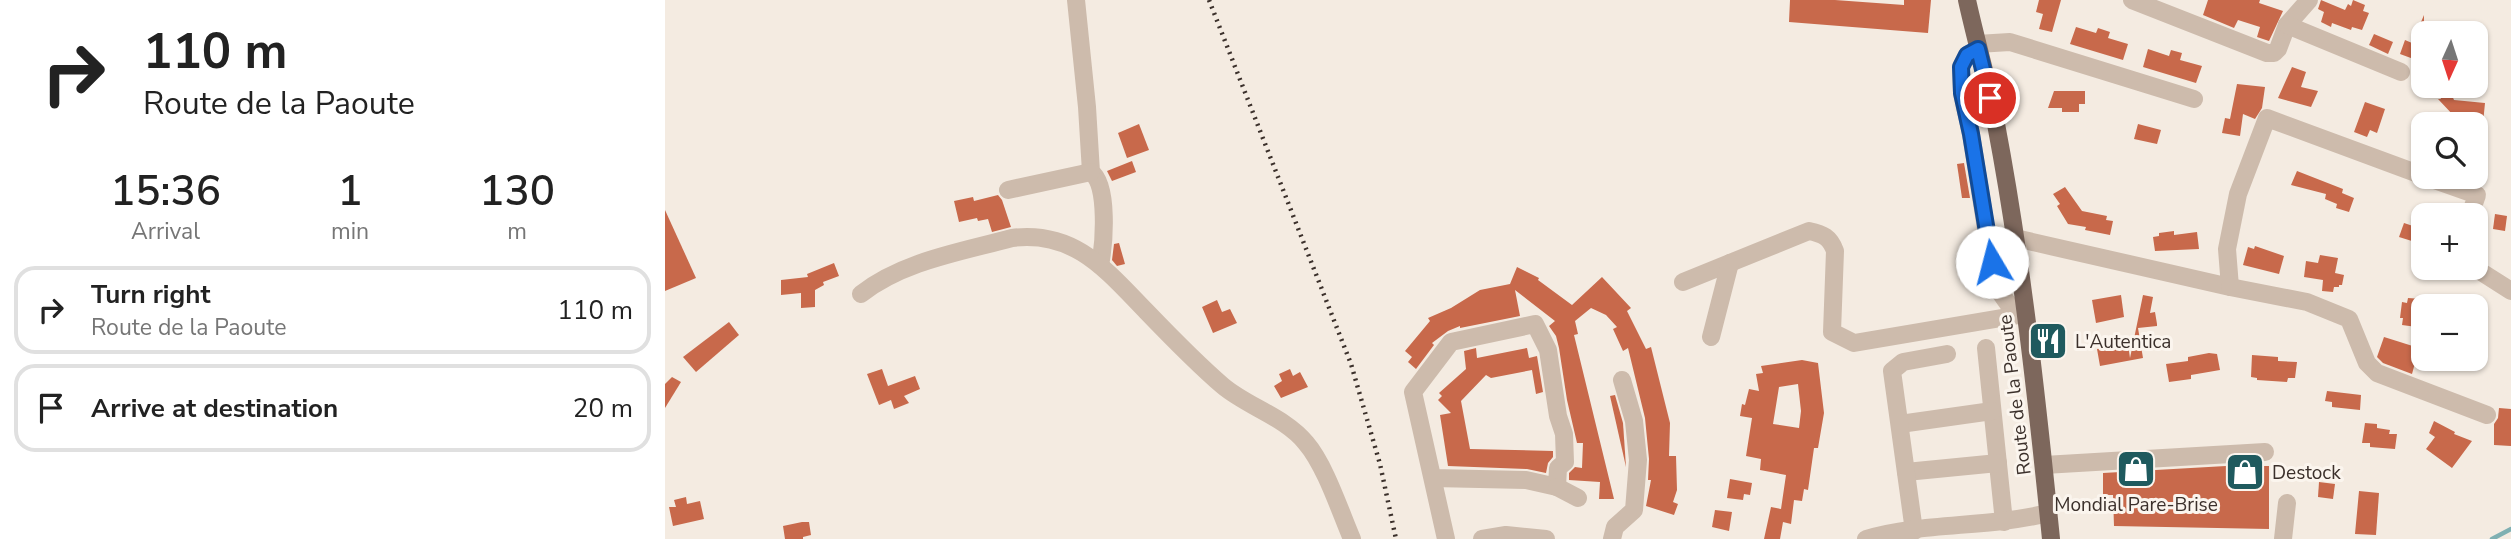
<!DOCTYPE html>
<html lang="en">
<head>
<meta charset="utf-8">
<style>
	body { margin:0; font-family:"Nunito Sans",sans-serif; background:#f6f6f6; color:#222; height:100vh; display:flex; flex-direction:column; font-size:26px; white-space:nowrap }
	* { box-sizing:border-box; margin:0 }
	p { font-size:23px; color:#767676 }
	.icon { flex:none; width:38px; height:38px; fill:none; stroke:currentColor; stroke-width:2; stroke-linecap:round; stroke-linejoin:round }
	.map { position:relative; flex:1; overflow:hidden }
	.panel { display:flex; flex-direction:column; background:#fff; width:665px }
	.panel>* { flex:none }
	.hud { background:#fff; color:#222; overflow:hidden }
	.needle { width:46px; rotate:183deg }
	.tools { position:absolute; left:1746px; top:21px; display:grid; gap:14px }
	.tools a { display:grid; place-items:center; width:77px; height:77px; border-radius:14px; background:#fff; box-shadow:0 2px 5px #0004; font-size:35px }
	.pin { position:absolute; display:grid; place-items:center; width:60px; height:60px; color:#fff; margin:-30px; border:4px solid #fff; border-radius:50%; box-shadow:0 2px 7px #0007 }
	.me { position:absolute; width:77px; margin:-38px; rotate:352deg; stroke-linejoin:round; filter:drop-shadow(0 0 5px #0008) }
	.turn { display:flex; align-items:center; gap:24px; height:147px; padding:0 28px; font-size:32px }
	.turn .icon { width:91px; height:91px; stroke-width:2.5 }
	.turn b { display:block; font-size:49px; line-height:60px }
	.eta { display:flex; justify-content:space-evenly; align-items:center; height:119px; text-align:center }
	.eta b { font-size:42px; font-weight:600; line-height:49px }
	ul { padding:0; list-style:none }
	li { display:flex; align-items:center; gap:21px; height:88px; margin:0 14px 10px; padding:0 14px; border:4px solid #e0e0e0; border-radius:21px }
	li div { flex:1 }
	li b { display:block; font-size:26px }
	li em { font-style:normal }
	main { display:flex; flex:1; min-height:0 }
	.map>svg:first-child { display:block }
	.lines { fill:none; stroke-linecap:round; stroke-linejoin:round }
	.stream { stroke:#7fb0b2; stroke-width:4.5 }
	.building { fill:#c8694b; fill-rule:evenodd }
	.minor { stroke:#cdbbac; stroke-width:18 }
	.major { stroke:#7d675c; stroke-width:18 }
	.rail { stroke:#3b302b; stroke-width:4.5; stroke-dasharray:2 5; stroke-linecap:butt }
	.route-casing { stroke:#114b97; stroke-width:18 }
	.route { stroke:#1a73e8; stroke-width:12 }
	.labels { text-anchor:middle; stroke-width:6; stroke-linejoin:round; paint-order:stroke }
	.poi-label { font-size:19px; fill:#3b302b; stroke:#fbf5ee; text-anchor:start }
	.street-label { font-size:19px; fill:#3b302b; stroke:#fbf5ee }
</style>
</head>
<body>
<main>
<section class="panel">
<div class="hud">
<div class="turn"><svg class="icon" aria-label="right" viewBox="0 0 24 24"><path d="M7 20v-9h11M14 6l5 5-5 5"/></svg><div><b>110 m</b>Route de la Paoute</div></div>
</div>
<div class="eta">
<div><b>15:36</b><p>Arrival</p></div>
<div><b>1</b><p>min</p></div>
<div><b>130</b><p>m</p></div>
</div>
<ul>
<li><svg class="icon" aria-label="right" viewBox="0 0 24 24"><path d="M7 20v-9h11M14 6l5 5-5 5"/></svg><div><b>Turn right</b><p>Route de la Paoute</p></div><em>110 m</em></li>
<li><svg class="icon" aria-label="arrive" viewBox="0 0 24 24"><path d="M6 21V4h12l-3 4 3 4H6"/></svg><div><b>Arrive at destination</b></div><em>20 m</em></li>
</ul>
</section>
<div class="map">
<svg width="1846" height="539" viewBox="0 0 1846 539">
	<rect width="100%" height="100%" fill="#f4ebe1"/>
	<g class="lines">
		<polyline class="stream" points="1827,539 1846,529"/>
	</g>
	<g class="building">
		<polygon points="1125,0 1170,0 1239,5 1239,0 1266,0 1263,33 1124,22"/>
		<polygon points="1374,0 1396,0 1387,32 1374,29 1378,14 1371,12"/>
		<polygon points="1543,0 1595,0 1594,3 1618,11 1604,41 1592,37 1595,27 1573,20 1569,28 1538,15"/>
		<polygon points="1656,0 1680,10 1683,4 1686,6 1688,0 1700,5 1698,11 1704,13 1697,30 1687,27 1686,30 1667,23 1666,27 1656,22 1659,12 1653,9"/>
		<polygon points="1759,15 1759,48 1754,61 1735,54 1740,40 1747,43"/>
		<polygon points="1411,27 1431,33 1433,28 1445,32 1443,38 1463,44 1458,60 1405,44"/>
		<polygon points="1709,34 1728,42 1723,54 1704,45"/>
		<polygon points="1483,49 1504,56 1506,50 1517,53 1515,60 1537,66 1531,83 1478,67"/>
		<polygon points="1627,67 1641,72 1636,87 1653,91 1646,107 1613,98"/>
		<polygon points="1572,84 1600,87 1597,108 1590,119 1578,114 1575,136 1557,133 1560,118 1565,119"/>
		<polygon points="1771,86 1783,86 1789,100 1820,103 1818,123 1800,122 1800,124 1788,124 1789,116 1773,99 1776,99"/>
		<polygon points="1389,91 1420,91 1420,104 1414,104 1414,112 1397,112 1397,108 1383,108"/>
		<polygon points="1700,102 1720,109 1712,133 1705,130 1702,137 1689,132"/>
		<polygon points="474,124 484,150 462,158 453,133"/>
		<polygon points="1473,124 1496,130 1492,144 1469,139"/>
		<polygon points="467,161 471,172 447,181 442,171"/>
		<polygon points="1299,163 1305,198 1297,198 1292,164"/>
		<polygon points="1632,171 1678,189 1677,193 1689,198 1684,212 1671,208 1672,204 1660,199 1661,194 1626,185"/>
		<polygon points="1400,187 1417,211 1442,216 1441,220 1448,221 1445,235 1420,230 1421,227 1403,224 1392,206 1395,204 1388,194"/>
		<polygon points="333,195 337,200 346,227 327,232 323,219 313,221 312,218 294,222 289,201 308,197 309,201"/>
		<polygon points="0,210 31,278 0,291"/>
		<polygon points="1830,214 1842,216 1840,231 1828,229"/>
		<polygon points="1739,223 1754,228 1750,242 1734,237"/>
		<polygon points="1509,231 1509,235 1532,232 1534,249 1490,251 1488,237 1494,236 1494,233"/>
		<polygon points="454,243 460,264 452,266 447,260 449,244"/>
		<polygon points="1590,246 1619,256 1614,274 1578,265 1583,247 1589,249"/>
		<polygon points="1655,255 1673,258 1670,273 1679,275 1677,285 1674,285 1674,287 1669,287 1668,292 1657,291 1658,280 1639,277 1641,261 1653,263"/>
		<polygon points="169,263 174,276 158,282 159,285 150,290 150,307 136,308 136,293 116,295 116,280 143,277 142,274"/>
		<polygon points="852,267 874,278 873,280 907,305 937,277 966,308 962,311 981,349 986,347 1005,423 1004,456 1011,456 1012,490 1008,502 1013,504 1009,515 981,506 986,480 983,480 984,459 980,418 963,348 958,351 948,329 952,327 941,315 926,308 910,321 913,334 909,335 949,499 934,499 935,482 904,480 904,473 910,467 917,468 918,443 912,443 902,400 894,348 891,336 884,326 890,321 850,290 855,316 795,328 795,326 783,331 767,343 769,345 751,369 743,362 747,357 740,351 765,321 763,318 786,308 815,290 845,284"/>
		<polygon points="1456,295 1459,317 1431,323 1427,300"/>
		<polygon points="1478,295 1488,297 1485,313 1490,312 1492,324 1492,326 1473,328 1478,358 1435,366 1432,349 1463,344 1465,358"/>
		<polygon points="1743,298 1757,299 1755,317 1759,317 1759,328 1737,325 1738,318 1735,318 1737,302 1742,303"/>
		<polygon points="552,300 557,312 565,309 572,323 548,333 537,307"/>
		<polygon points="64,322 74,335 31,372 18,357"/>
		<polygon points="1719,337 1754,348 1747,374 1718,363 1712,357"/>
		<polygon points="811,348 812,358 862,348 864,358 872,356 878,392 871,394 867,370 826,378 821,375 796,401 805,449 888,451 888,457 883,463 881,473 862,469 783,466 775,415 786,413 773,400 777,396 774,393 801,369 799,351"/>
		<polygon points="1544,353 1552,354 1555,370 1526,375 1526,379 1504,382 1501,364 1523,361 1523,357"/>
		<polygon points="1587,355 1613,357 1613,361 1632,362 1630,378 1623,378 1622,382 1592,380 1592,378 1586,377"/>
		<path d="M1137,360L1153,363L1159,413L1153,448H1149L1143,490L1139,489L1137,501L1129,500L1126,524L1118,522L1115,539H1099L1106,507L1116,509L1121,475L1095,470L1096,459L1081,456L1087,418L1075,416L1077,404L1080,405L1084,389L1094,391L1091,374L1098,373L1096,366ZM1133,384L1136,411L1134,428L1108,424L1114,387Z"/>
		<polygon points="217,369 223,386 250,376 255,389 239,396 244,403 229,409 226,400 214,405 202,374"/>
		<polygon points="625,369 628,376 635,372 643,387 616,398 609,386 617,381 614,374"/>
		<polygon points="7,377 16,382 0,408 0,384"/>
		<polygon points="1662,391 1696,395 1695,410 1667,407 1667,402 1660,401"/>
		<polygon points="950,395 958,423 961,467 945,396"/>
		<polygon points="1834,408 1846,409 1846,446 1829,445 1829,424 1833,418"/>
		<polygon points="1769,421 1790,432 1789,434 1807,441 1787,468 1761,449 1770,437 1764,433"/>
		<polygon points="1700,423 1712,424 1712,428 1725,430 1724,434 1732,434 1730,449 1705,447 1705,443 1697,443"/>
		<polygon points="1561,466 1604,466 1604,529 1449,526 1448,495 1438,495 1438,473"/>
		<polygon points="1065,479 1087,483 1085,495 1079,494 1078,500 1062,498"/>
		<polygon points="1654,482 1670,484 1668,499 1653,497"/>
		<polygon points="1694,491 1714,493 1711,535 1690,534"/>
		<polygon points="21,497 22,504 35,501 39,519 8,526 4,507 11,507 9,500"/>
		<polygon points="1050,510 1067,512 1064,531 1047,527"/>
		<polygon points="137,522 144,522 146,535 138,537 138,539 120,539 118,526"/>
	</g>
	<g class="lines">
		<g class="minor">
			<path d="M411,0L422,107L426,172C444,185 439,245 435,265"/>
			<polyline points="1467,0 1602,53 1609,53 1613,49 1622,25 1644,0"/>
			<polyline points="1622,25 1736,72"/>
			<polyline points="1312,44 1345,42 1529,99"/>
			<polyline points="1313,49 1302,55 1296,67 1297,93 1306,134 1330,285 1351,315"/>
			<polyline points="1761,177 1812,195 1805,215"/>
			<polyline points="343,190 426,172"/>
			<polyline points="1350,238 1565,287 1562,249 1573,194 1602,118 1759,176"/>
			<polyline points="1810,268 1846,291"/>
			<path d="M1018,282L1144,231C1158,234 1165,237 1170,251L1167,332L1189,343L1360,314"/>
			<polyline points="1565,287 1642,302 1684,319 1702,363 1712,373 1822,415"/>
			<path d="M196,294C238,261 296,252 347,238C410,230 442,271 481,311C506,337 531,363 558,386C583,407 620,417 641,443C660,465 675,511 687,539"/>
			<polyline points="1046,337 1065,263"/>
			<polyline points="1321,348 1339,522"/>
			<polyline points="1235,424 1327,411"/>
			<polyline points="1379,465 1600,452"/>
			<polyline points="1241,472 1333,463"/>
			<polyline points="768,478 861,480 892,487 893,468 900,462 899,434 893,416 883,350 870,324 786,342 748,392 781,539"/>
			<polyline points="892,487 913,498"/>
			<polyline points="1249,531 1227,371 1238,362 1282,354"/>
			<polyline points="817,539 841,535 881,539"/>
			<polyline points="947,539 950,527 969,510 973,460 969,421 957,380"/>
			<path d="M1201,539C1257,522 1323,528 1383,513"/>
			<polyline points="1618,539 1622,503"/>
		</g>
		<path class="major" d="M1302,0C1311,41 1323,82 1331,124C1357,261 1372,400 1386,539"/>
		<polyline class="rail" points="544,0 686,364 715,464 731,539"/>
	</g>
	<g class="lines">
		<g class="route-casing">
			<polyline id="route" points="1325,98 1313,49 1302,55 1296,67 1297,93 1306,134 1327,262"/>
		</g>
		<use href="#route" class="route"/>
	</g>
	<defs>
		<g id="restaurant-square" transform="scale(2.0125)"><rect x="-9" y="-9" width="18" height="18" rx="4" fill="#1f5a5e" stroke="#fbf5ee"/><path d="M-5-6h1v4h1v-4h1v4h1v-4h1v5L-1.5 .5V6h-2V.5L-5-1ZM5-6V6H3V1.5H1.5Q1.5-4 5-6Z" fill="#fff"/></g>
		<g id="shop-square" transform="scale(2.0125)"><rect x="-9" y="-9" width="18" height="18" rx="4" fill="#1f5a5e" stroke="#fbf5ee"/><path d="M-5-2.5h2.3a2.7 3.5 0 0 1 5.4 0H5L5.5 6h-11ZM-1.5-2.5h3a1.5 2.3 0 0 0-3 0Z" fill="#fff"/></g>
	</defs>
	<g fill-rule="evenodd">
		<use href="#restaurant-square" x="1383" y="341"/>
		<use href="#shop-square" x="1471" y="469"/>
		<use href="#shop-square" x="1580" y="472"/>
	</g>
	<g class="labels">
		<g class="poi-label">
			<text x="1410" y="348">L'Autentica</text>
			<text x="1607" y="479">Destock</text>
			<text x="1471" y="511" text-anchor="middle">Mondial Pare-Brise</text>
		</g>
		<g class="street-label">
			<text transform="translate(1349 395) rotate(-97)" y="7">Route de la Paoute</text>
		</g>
	</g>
</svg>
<div class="tools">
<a><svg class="needle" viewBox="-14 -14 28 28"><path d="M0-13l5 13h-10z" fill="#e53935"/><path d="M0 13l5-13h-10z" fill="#767676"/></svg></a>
<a><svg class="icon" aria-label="search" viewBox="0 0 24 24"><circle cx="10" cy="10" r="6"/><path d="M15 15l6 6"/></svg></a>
<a>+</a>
<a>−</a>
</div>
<div class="pin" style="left:1325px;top:98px;background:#d93025"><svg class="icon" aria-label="arrive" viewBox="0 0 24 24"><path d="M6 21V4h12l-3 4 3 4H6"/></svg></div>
<svg class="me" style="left:1327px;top:262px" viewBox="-20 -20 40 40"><circle r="19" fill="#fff"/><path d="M0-13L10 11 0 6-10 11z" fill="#1a73e8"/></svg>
</div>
</main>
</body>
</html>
